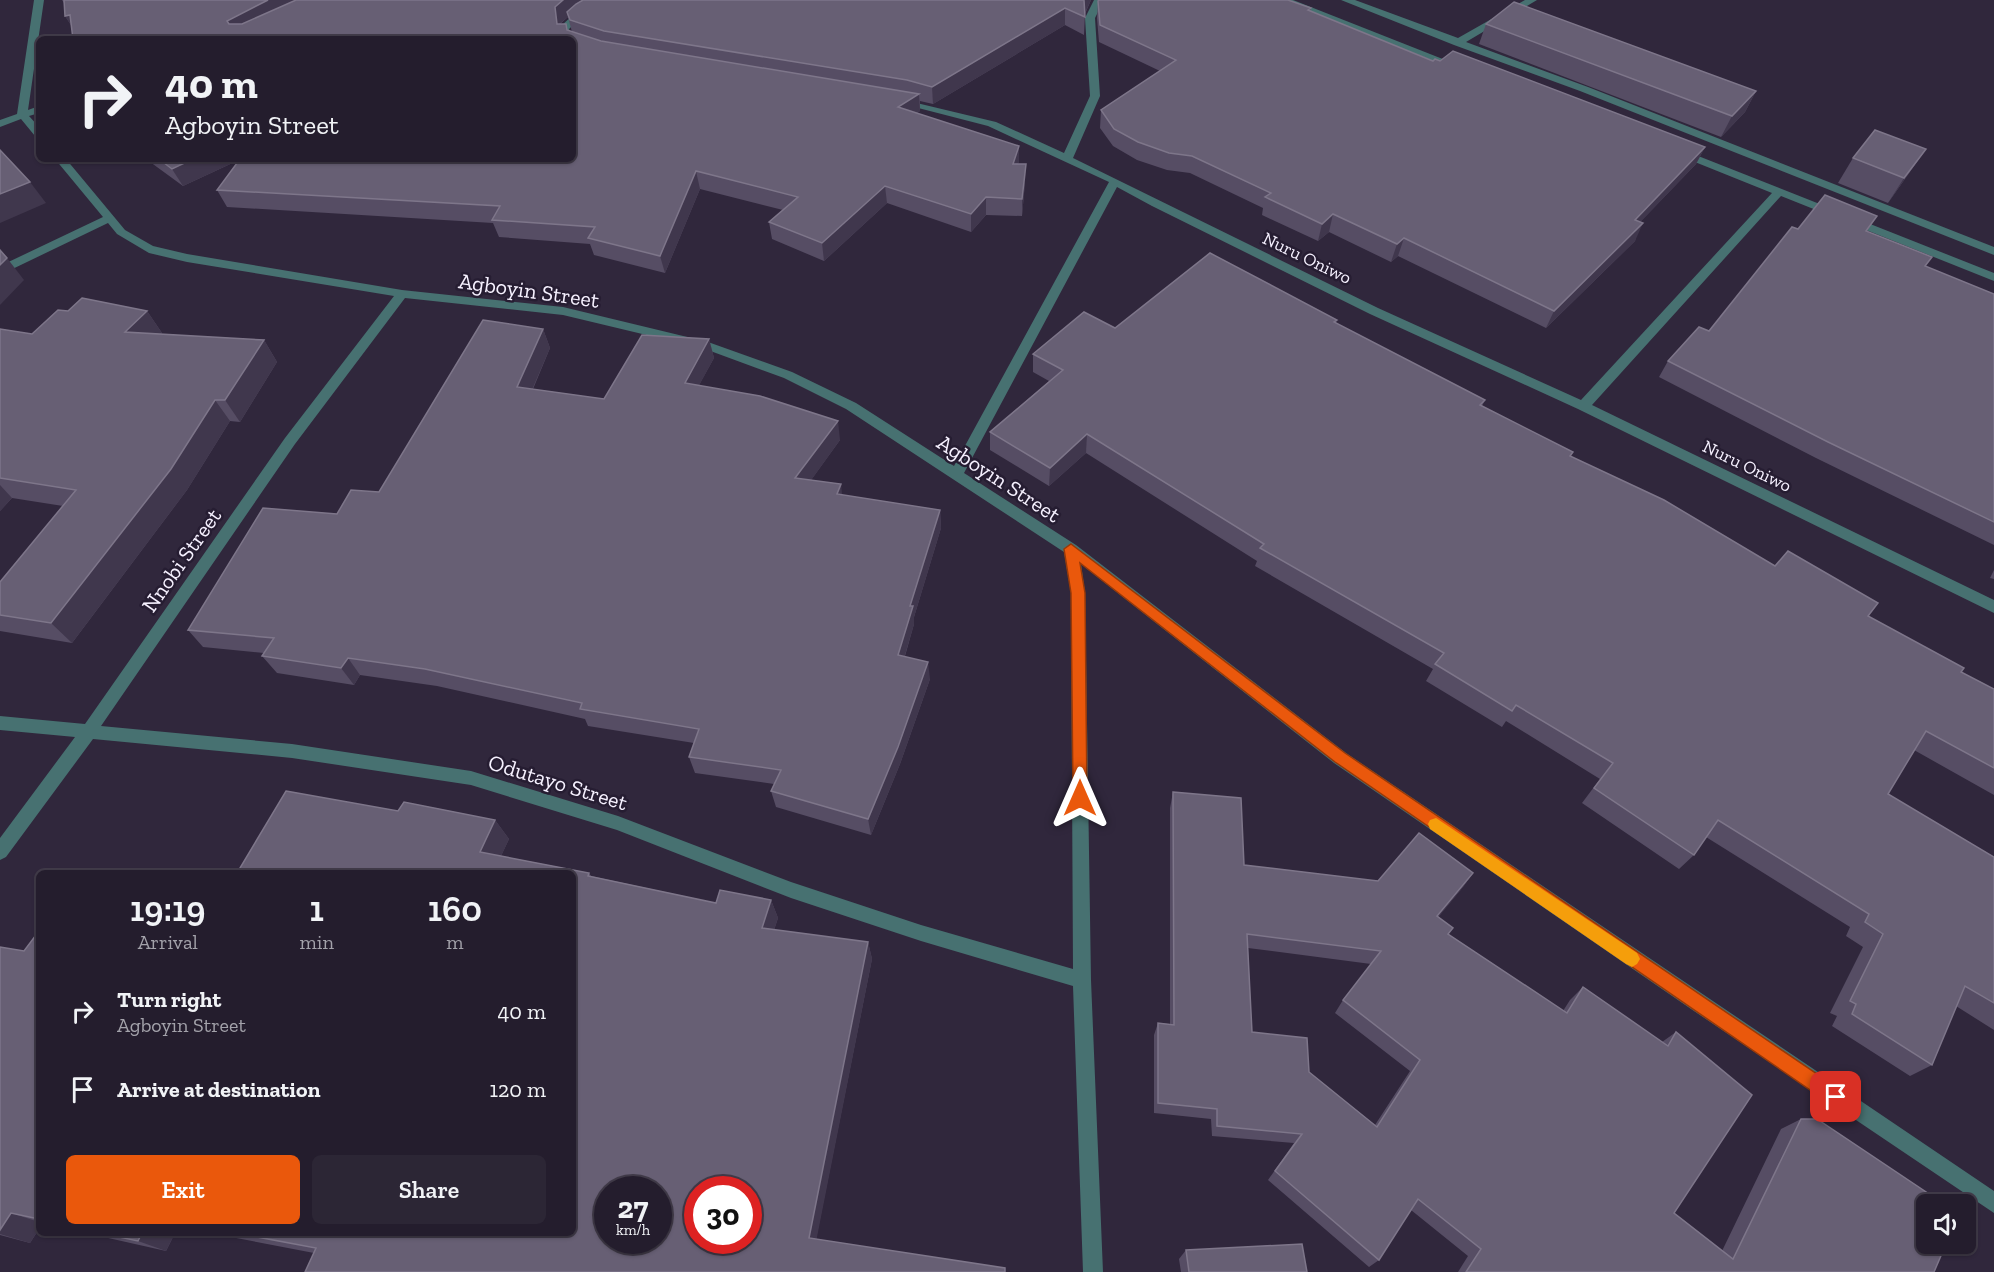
<!DOCTYPE html>
<html lang="en">
<head>
<meta charset="utf-8">
<style>
	body { margin:0; font-family:"Zilla Slab",serif; background:#2c2635; color:#f1f3f6; height:100vh; display:flex; flex-direction:column; font-size:22px; white-space:nowrap }
	* { box-sizing:border-box; margin:0 }
	p { font-size:20px; color:#a3a2aa }
	.icon { flex:none; width:33px; height:33px; fill:none; stroke:currentColor; stroke-width:2; stroke-linecap:round; stroke-linejoin:round }
	.map { position:relative; flex:1; overflow:hidden }
	.drawer { position:absolute; left:36px; top:870px; width:540px; height:366px; display:flex; flex-direction:column; background:#241d2d; border-radius:9px; box-shadow:0 2px 4px #0004,0 0 0 2px #413b49 }
	.drawer>* { flex:none }
	.top-card { position:absolute; left:36px; top:36px; width:540px; height:126px; border-radius:9px; box-shadow:0 2px 4px #0004,0 0 0 2px #413b49; background:#241d2d; color:#f1f3f6; overflow:hidden }
	.controls { position:absolute; left:1916px; top:1194px; display:grid; gap:12px }
	.controls a { display:grid; place-items:center; width:60px; height:60px; border-radius:9px; background:#241d2d; box-shadow:0 2px 4px #0004,0 0 0 2px #413b49; font-size:30px }
	.speed { position:absolute; left:594px; top:1176px; display:flex; gap:12px; font-size:30px; font-weight:700; text-align:center }
	.speed>* { display:grid; place-content:center; width:78px; height:78px; border-radius:50%; background:#241d2d; box-shadow:0 2px 4px #0004,0 0 0 2px #413b49; line-height:1 }
	.speed small { font-size:15px; font-weight:400 }
	.speed .limit { border:9px solid #d22; background:#fff; color:#111 }
	.pin { position:absolute; display:grid; place-items:center; width:51px; height:51px; color:#fff; margin:-26px; border-radius:12px; box-shadow:0 3px 9px #0006 }
	.me { position:absolute; width:66px; margin:-33px; rotate:0deg; stroke-linejoin:round; filter:drop-shadow(0 0 4px #0008) }
	.turn { display:flex; align-items:center; gap:21px; height:126px; padding:0 30px; font-size:27px }
	.turn .icon { width:78px; height:78px; stroke-width:2.5 }
	.turn b { display:block; font-size:42px; line-height:51px }
	.eta { display:flex; justify-content:space-evenly; align-items:center; height:102px; text-align:center }
	.eta b { font-size:36px; font-weight:600; line-height:42px }
	.action { display:flex; gap:12px; margin-top:auto; padding:12px 30px }
	.action a { flex:1; height:69px; border-radius:9px; background:#ea580c; color:#fff; font-size:24px; font-weight:600; line-height:69px; text-align:center }
	.action a+a { background:#2c2635; color:#f1f3f6 }
	ul { padding:0; list-style:none }
	li { display:flex; align-items:center; gap:18px; height:78px; padding:0 30px }
	li div { flex:1 }
	li b { display:block; font-size:22px }
	li em { font-style:normal }
	.map>svg:first-child { display:block }
	.lines { fill:none; stroke-linecap:round; stroke-linejoin:round }
	.minor { fill:#477171; fill-rule:evenodd }
	.wall { fill:#564d64; fill-rule:evenodd }
	.shaded-wall { fill:#40374d }
	.building { fill:#675f74; stroke:#7e768a; stroke-width:1.5; fill-rule:evenodd }
	.route { fill:#ea580c; stroke:#983908; stroke-width:1.5 }
	.slow { fill:#f59e0b }
	.labels { text-anchor:middle; stroke-width:5; stroke-linejoin:round; paint-order:stroke }
	.far-street-label { font-size:18px; fill:#f6f1ff; stroke:#261d32 }
	.street-label { font-size:22px; fill:#f6f1ff; stroke:#261d32 }
</style>
</head>
<body>
<div class="map">
<svg width="1994" height="1272" viewBox="0 0 1994 1272">
	<rect width="100%" height="100%" fill="#30273c"/>
	<g class="lines">
		<g class="minor">
			<polygon points="34,0 44,0 28,110 39,106 39,113 29,116 39,127 39,137 35,136 21,119 0,127 0,120 17,114"/>
			<polygon points="603,0 615,0 579,19 569,29 573,39 563,39 561,26 573,15"/>
			<path d="M1094,0H1104L1095,18L1100,96L1073,158L1378,308L1581,400L1772,193L1675,154V150H1683L1994,273V281L1781,196L1592,405L1994,600V613L1578,409L1370,314L1152,206L1117,187L964,473L1076,545L1346,753L1994,1191V1213L1691,1009L1334,763L1081,564L1085,593L1091,980L1103,1272H1083L1073,986L921,941L791,898L617,830L471,785L292,758L93,739L6,857L0,860V838L75,737L0,730V716L85,724L285,438L394,296L187,262L149,253L117,234L108,223L0,275V266L103,217L55,159H66L125,230L153,246L187,254L402,290L563,307L708,342L792,372L856,403L954,466L1109,182L988,126L895,102L900,99L996,122L1064,153L1090,96L1085,18ZM405,298L563,315L705,349L784,378L846,409L1064,552L1071,593L1073,969L921,925L791,882L618,816L471,771L292,744L101,726L295,444Z"/>
			<polygon points="1280,0 1293,0 1463,67 1454,69"/>
			<polygon points="1341,0 1355,0 1458,38 1525,0 1537,0 1466,42 1588,87 1994,247 1994,255 1580,91 1454,45"/>
		</g>
	</g>
	<g class="wall">
		<path d="M62,0H1091L1085,14L1084,35L1065,25L933,104L920,101V111L917,113L1019,164L1025,182L1022,216L986,215L971,232L887,203L824,261L772,239L769,222L783,210L700,189L665,273L594,255L590,244L499,237L493,223L227,207L217,190L239,160L183,186L146,159H573L71,25L65,16L64,3ZM568,17L572,32L568,30L560,24Z"/>
		<polygon points="1098,1 1311,8 1310,11 1433,61 1705,147 1696,164 1640,222 1635,241 1546,328 1398,256 1391,262 1329,232 1318,241 1262,215 1263,208 1190,173 1167,170 1137,160 1113,146 1100,128 1101,110 1160,71 1099,42 1097,18"/>
		<polygon points="1486,24 1756,91 1745,112 1721,137 1479,44"/>
		<polygon points="1926,149 1888,203 1838,183 1853,158"/>
		<polygon points="1877,216 1867,231 1925,266 1994,294 1994,545 1816,458 1659,377 1668,361 1709,331"/>
		<polygon points="68,311 147,311 162,333 160,334 264,340 277,362 240,422 230,421 187,490 72,643 0,631 0,582 63,506 12,498 0,511 0,329 32,334"/>
		<polygon points="1337,320 1336,323 1485,400 1482,406 1571,456 1775,566 1868,616 1961,672 1994,689 1994,795 1914,750 1888,794 1994,857 1994,1030 1956,1006 1932,1065 1910,1076 1832,1026 1837,1016 1830,1013 1863,947 1846,936 1850,927 1706,837 1694,855 1679,869 1582,803 1600,779 1506,721 1502,727 1426,681 1433,669 1255,566 1257,561 1086,453 1049,486 990,450 990,432 1049,381 1033,372 1033,354 1115,328"/>
		<polygon points="543,329 550,348 533,389 604,399 709,339 714,358 699,385 840,440 811,480 842,495 940,510 941,528 914,617 914,624 905,656 930,679 900,764 871,835 776,807 771,791 774,784 695,773 689,757 694,743 588,726 585,719 437,686 360,675 354,685 277,673 262,656 264,653 203,647 188,630 337,514 379,492"/>
		<polygon points="1994,570 1994,579 1990,578"/>
		<path d="M286,791L398,811L404,802L495,820L509,839L501,856L589,873L591,876L716,903L720,890L771,900L778,918L774,930L868,942L872,959L816,1239L1005,1268V1272H305L314,1253L210,1233H573V873H237ZM608,1190H658V1240H608ZM698,1190H748V1240H698Z"/>
		<path d="M1173,792L1244,865L1378,881L1473,873L1463,887L1438,917L1448,934L1563,1011L1570,1000L1583,987L1662,1042L1676,1032L1674,1213L1722,1251L1781,1129L1801,1119L1934,1272H1458L1468,1256L1411,1210L1379,1260L1369,1267L1268,1180L1294,1143L1212,1136L1211,1119L1154,1113V1035L1158,1023L1170,1024V808ZM1248,948L1371,964L1343,1000L1335,1013L1410,1071L1375,1125L1309,1072L1252,1032Z"/>
		<polygon points="39,931 39,1229 30,1243 0,1235 0,947 24,951"/>
		<polygon points="86,1233 175,1233 166,1251"/>
		<polygon points="1186,1250 1307,1272 1181,1272 1179,1259"/>
	</g>
	<g class="shaded-wall">
		<polygon points="268,0 315,0 236,39 227,21"/>
		<polygon points="563,0 598,0 567,12 568,17 559,24 557,24 555,7"/>
		<polygon points="1084,0 1091,0 1083,17"/>
		<polygon points="1065,8 1065,25 933,104 932,87"/>
		<polygon points="70,15 76,33 65,16"/>
		<polygon points="1756,91 1745,112 1721,137 1732,116"/>
		<polygon points="919,94 920,111 899,124 898,107"/>
		<polygon points="1019,146 1019,163 1013,164"/>
		<polygon points="1705,147 1696,164 1626,237 1635,220"/>
		<polygon points="1926,149 1909,173 1888,203 1904,178"/>
		<polygon points="193,159 241,159 183,186 172,169"/>
		<polygon points="1026,164 1025,182 1022,216 1022,199"/>
		<polygon points="696,171 700,189 665,273 660,256"/>
		<polygon points="30,182 46,203 0,223 0,194"/>
		<polygon points="885,186 887,203 824,261 822,243"/>
		<polygon points="986,197 986,215 971,232 971,214"/>
		<polygon points="1333,214 1329,232 1318,241 1322,224"/>
		<polygon points="1643,223 1635,241 1546,328 1554,311"/>
		<polygon points="1404,238 1398,256 1391,262 1397,244"/>
		<polygon points="7,258 24,280 0,305 0,265"/>
		<polygon points="147,311 162,333 141,354 125,332"/>
		<polygon points="543,329 550,348 525,406 517,387"/>
		<polygon points="709,339 714,358 690,402 685,383"/>
		<polygon points="264,340 277,362 240,422 225,400"/>
		<polygon points="215,400 230,421 187,490 72,643 51,623"/>
		<polygon points="838,421 840,440 799,497 795,478"/>
		<polygon points="1087,434 1086,453 1049,486 1050,468"/>
		<polygon points="841,484 843,503 837,494"/>
		<polygon points="0,485 12,498 0,511"/>
		<polygon points="940,510 941,528 914,617 914,624 900,672 898,655 910,606"/>
		<polygon points="348,658 360,675 354,685 341,668"/>
		<polygon points="928,662 930,679 900,764 871,835 868,819"/>
		<polygon points="495,820 509,839 494,871 480,852"/>
		<polygon points="1473,873 1463,887 1428,930 1437,916"/>
		<polygon points="771,900 778,918 769,945 762,928"/>
		<polygon points="868,942 872,959 815,1247 809,1238"/>
		<polygon points="11,1213 39,1222 39,1229 30,1243 0,1234 0,1230"/>
		<polygon points="142,1233 175,1233 166,1251 138,1241"/>
	</g>
	<g class="building">
		<polygon points="64,0 268,0 227,21 229,24 242,24 296,0 563,0 555,7 557,24 566,24 567,30 601,41 919,94 898,107 1019,146 1013,164 1026,164 1022,199 986,197 971,214 885,186 822,243 769,222 798,197 696,171 660,256 588,238 595,227 492,220 500,206 217,190 240,159 573,159 573,39 73,39 70,15 65,16"/>
		<polygon points="583,0 1084,0 1085,17 1065,8 932,87 907,80 604,31 570,20 567,12 576,4"/>
		<polygon points="1099,0 1288,0 1311,8 1308,10 1433,61 1435,59 1440,61 1453,51 1705,147 1635,220 1643,223 1554,311 1404,238 1397,244 1333,214 1322,224 1265,197 1271,193 1192,156 1169,153 1138,142 1114,129 1101,110 1176,60 1100,25 1098,1"/>
		<polygon points="1514,2 1756,91 1732,116 1486,24"/>
		<polygon points="1875,130 1926,149 1904,178 1853,158"/>
		<polygon points="0,150 30,182 0,194"/>
		<polygon points="159,159 193,159 172,169"/>
		<polygon points="1825,195 1877,216 1866,231 1932,257 1925,266 1994,294 1994,522 1828,442 1668,361 1699,327 1709,331 1792,227 1798,229"/>
		<polygon points="0,250 7,258 0,265"/>
		<polygon points="1210,253 1337,320 1334,322 1485,400 1480,405 1573,452 1570,456 1664,500 1775,566 1788,551 1878,603 1868,616 1964,668 1961,672 1994,689 1994,768 1926,731 1888,794 1994,857 1994,1003 1965,986 1932,1065 1852,1014 1856,1004 1850,1001 1883,934 1865,922 1869,914 1718,820 1694,855 1594,788 1613,763 1516,705 1512,711 1435,664 1444,653 1260,548 1264,544 1087,434 1050,468 990,432 1063,370 1033,354 1084,312 1115,328"/>
		<polygon points="82,298 147,311 125,332 264,340 225,400 215,400 171,469 51,623 0,615 0,582 76,490 0,478 0,329 32,334 58,310 68,311"/>
		<polygon points="483,320 543,329 517,387 604,399 642,335 709,339 685,383 760,396 838,421 795,478 841,484 837,494 940,510 910,606 913,606 898,655 928,662 898,747 868,819 771,791 781,770 689,757 699,729 580,709 582,703 425,669 348,658 341,668 262,656 274,638 188,630 263,508 337,514 351,490 379,492"/>
		<path d="M286,791L398,811L404,802L495,820L480,852L589,873L588,876L716,903L720,890L771,900L762,928L868,942L809,1238L1005,1268V1272H305L316,1248L236,1233H573V873H237ZM608,1190H658V1240H608ZM698,1190H748V1240H698Z"/>
		<path d="M1173,792L1241,798L1244,865L1378,881L1419,833L1473,873L1437,916L1453,928L1448,934L1567,1013L1583,987L1668,1046L1676,1032L1752,1095L1674,1213L1733,1259L1801,1119H1817L1944,1204H1926V1244H1946L1934,1272H1466L1481,1249L1418,1199L1379,1260L1275,1171L1302,1134L1217,1126V1109L1158,1103V1023L1174,1025ZM1247,934L1381,951L1343,1000L1420,1060L1377,1127L1309,1072L1307,1038L1252,1032Z"/>
		<polygon points="39,931 39,1219 11,1213 0,1230 0,947 24,951"/>
		<polygon points="100,1233 142,1233 138,1241"/>
		<polygon points="1302,1244 1307,1272 1189,1272 1186,1250"/>
	</g>
	<polygon class="route" points="1071,544 1345,753 1842,1091 1844,1097 1842,1103 1836,1105 1829,1103 1335,762 1080,563 1085,593 1087,798 1085,802 1080,804 1075,802 1073,798 1071,593 1064,549"/>
	<polygon class="slow" points="1436,818 1637,953 1640,959 1637,964 1632,967 1626,964 1430,829 1428,824 1430,820"/>
	<g class="labels">
		<g class="far-street-label">
			<text transform="translate(1307 258) rotate(26)" y="6">Nuru Oniwo</text>
			<text transform="translate(1747 466) rotate(26)" y="6">Nuru Oniwo</text>
		</g>
		<g class="street-label">
			<text transform="translate(529 290) rotate(8)" y="8">Agboyin Street</text>
			<text transform="translate(999 478) rotate(33)" y="8">Agboyin Street</text>
			<text transform="translate(181 560) rotate(-55)" y="8">Nnobi Street</text>
			<text transform="translate(558 782) rotate(17)" y="8">Odutayo Street</text>
		</g>
	</g>
</svg>
<div class="controls">
<a><svg class="icon" aria-label="sound" viewBox="0 0 24 24"><path d="M4 9h4l5-4v14l-5-4H4zM17 9q2 3 0 6"/></svg></a>
</div>
<div class="speed"><div>27<small>km/h</small></div><div class="limit">30</div></div>
<div class="pin" style="left:1836px;top:1097px;background:#d93025"><svg class="icon" aria-label="arrive" viewBox="0 0 24 24"><path d="M6 21V4h12l-3 4 3 4H6"/></svg></div>
<svg class="me" style="left:1080px;top:798px" viewBox="-20 -20 40 40"><path d="M0-17L14 15 0 8-14 15z" fill="#ea580c" stroke="#fff" stroke-width="4"/></svg>
<div class="top-card">
<div class="turn"><svg class="icon" aria-label="right" viewBox="0 0 24 24"><path d="M7 20v-9h11M14 6l5 5-5 5"/></svg><div><b>40 m</b>Agboyin Street</div></div>
</div>
<section class="drawer">
<div class="eta">
<div><b>19:19</b><p>Arrival</p></div>
<div><b>1</b><p>min</p></div>
<div><b>160</b><p>m</p></div>
</div>
<ul>
<li><svg class="icon" aria-label="right" viewBox="0 0 24 24"><path d="M7 20v-9h11M14 6l5 5-5 5"/></svg><div><b>Turn right</b><p>Agboyin Street</p></div><em>40 m</em></li>
<li><svg class="icon" aria-label="arrive" viewBox="0 0 24 24"><path d="M6 21V4h12l-3 4 3 4H6"/></svg><div><b>Arrive at destination</b></div><em>120 m</em></li>
</ul>
<div class="action"><a>Exit</a><a>Share</a></div>
</section>
</div>
</body>
</html>
